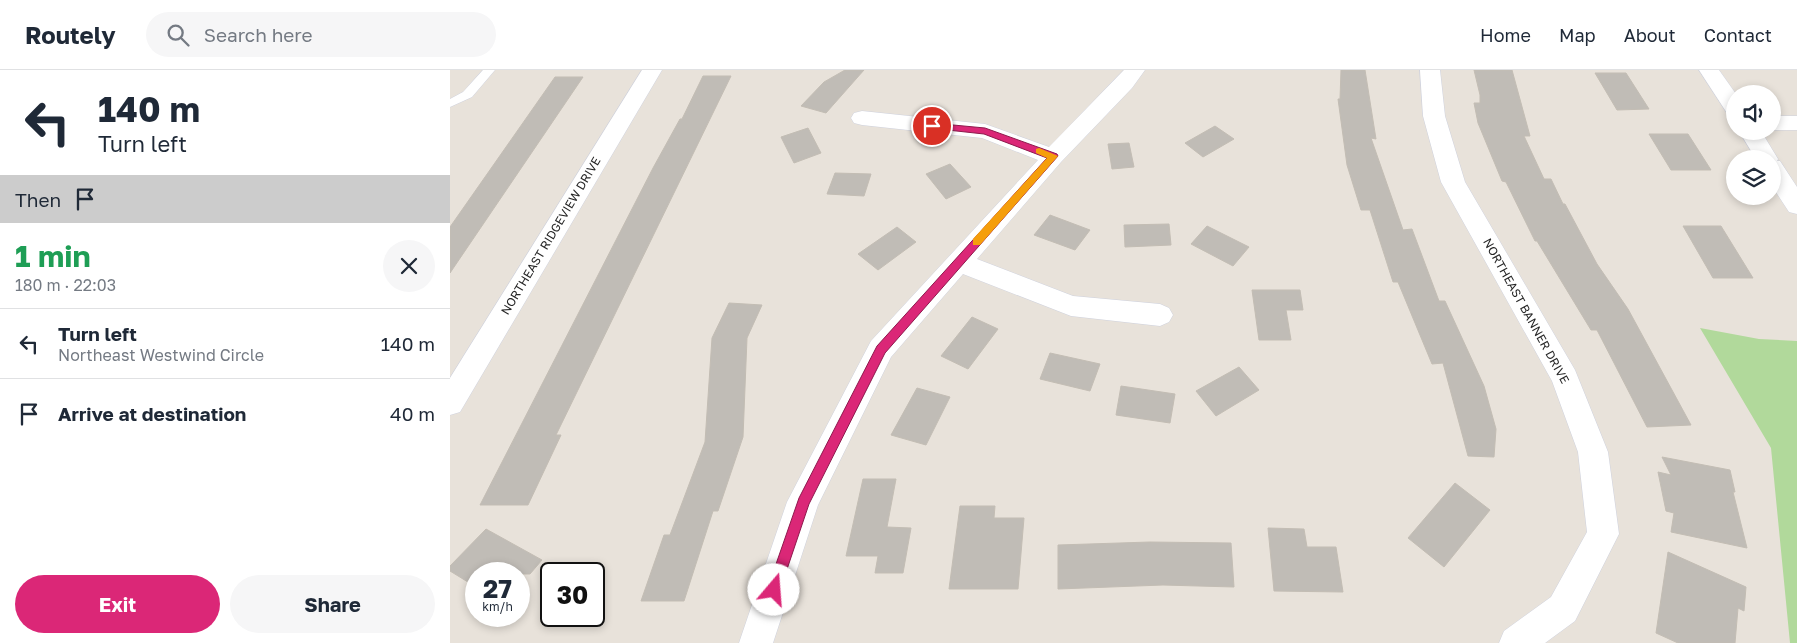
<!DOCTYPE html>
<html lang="en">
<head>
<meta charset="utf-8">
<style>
	body { margin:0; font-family:"Golos Text",sans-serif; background:#f6f6f7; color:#1f2937; height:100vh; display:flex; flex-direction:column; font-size:19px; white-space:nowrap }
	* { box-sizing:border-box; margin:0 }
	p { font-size:16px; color:#747a83 }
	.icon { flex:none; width:28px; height:28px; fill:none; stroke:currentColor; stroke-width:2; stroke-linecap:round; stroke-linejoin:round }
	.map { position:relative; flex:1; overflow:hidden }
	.panel { display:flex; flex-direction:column; background:#fff; width:450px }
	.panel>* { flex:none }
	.banner { background:#fff; color:#1f2937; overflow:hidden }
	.fabs { position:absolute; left:1276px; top:15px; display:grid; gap:10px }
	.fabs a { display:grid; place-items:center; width:55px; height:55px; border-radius:50%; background:#fff; box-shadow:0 2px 8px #0003; font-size:25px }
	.speed { position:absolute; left:15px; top:492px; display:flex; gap:10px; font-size:25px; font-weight:700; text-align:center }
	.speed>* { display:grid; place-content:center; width:65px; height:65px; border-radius:50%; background:#fff; box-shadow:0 2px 8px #0003; line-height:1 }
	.speed small { font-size:12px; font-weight:400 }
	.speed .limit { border:2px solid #111; border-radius:8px; background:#fff; color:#111 }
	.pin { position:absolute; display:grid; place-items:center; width:42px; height:42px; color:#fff; margin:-21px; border:2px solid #fff; border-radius:50%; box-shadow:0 1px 5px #0007 }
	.me { position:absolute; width:55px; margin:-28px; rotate:18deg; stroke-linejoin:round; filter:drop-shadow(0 0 4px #0008) }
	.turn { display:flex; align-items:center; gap:18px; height:105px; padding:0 15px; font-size:22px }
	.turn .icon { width:65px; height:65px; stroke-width:2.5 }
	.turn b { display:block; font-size:35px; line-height:42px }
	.then { display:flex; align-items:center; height:48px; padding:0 15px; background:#0003; gap:10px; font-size:19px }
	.round { display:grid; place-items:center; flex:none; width:52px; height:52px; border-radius:26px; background:#f6f6f7 }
	.head { display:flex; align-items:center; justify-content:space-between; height:85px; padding:0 15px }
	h1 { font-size:30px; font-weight:700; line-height:38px; color:#1e9e55 }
	.primary-button { display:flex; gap:10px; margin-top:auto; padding:10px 15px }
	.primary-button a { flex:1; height:58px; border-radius:30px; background:#db2777; color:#fff; font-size:20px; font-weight:700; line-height:58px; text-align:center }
	.primary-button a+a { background:#f6f6f7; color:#1f2937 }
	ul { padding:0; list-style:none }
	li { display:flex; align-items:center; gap:15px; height:70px; padding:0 15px; border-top:1px solid #e0e1e3 }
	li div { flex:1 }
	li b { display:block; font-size:19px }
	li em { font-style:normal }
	header { display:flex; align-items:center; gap:30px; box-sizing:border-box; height:70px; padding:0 25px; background:#fff; border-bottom:1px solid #e0e1e3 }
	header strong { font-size:24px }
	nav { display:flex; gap:28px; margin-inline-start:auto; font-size:18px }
	.search { width:350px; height:45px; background:#f6f6f7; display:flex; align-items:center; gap:12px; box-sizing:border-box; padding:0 18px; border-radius:28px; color:#747a83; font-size:19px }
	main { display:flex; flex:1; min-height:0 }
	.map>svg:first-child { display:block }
	.green { fill:#b1d99b }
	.building { fill:#c0bcb6; stroke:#c3bdb4 }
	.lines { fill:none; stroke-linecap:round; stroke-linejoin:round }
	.lane-casing { stroke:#cfd2de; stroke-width:1 }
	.street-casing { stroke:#cfd2de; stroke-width:1 }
	.lane { fill:#fff; fill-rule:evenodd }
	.street { fill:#fff; fill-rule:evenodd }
	.route { fill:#db2777; stroke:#8e194d }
	.slow { fill:#f59e0b }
	.labels { text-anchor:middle; stroke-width:4; stroke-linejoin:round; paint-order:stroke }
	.street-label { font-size:12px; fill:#272727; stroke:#fff }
</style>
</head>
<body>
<header>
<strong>Routely</strong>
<div class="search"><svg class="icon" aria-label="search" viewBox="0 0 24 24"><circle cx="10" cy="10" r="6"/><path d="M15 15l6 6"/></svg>Search here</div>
<nav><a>Home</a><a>Map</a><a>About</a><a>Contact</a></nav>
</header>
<main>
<section class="panel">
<div class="banner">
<div class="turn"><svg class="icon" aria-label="left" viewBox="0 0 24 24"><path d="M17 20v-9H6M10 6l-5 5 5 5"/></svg><div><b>140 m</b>Turn left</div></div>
<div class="then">Then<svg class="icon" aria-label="arrive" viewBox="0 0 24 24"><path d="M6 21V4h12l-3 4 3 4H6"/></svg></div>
</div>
<div class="head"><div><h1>1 min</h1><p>180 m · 22:03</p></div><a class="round"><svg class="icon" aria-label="close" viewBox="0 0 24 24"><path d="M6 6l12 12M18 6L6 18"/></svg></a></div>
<ul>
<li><svg class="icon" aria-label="left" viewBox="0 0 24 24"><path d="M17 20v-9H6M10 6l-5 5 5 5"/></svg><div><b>Turn left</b><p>Northeast Westwind Circle</p></div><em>140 m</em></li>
<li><svg class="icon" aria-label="arrive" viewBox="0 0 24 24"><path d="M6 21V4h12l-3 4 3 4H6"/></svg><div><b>Arrive at destination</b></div><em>40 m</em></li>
</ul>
<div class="primary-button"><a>Exit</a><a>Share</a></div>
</section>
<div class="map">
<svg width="1347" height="573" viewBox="0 0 1347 573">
	<rect width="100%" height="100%" fill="#e8e2da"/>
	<polygon class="green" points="1250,258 1309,269 1347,271 1347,573 1340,573 1321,378"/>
	<g class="building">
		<polygon points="395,0 414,0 376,43 351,36 374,12"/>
		<polygon points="891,0 915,0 926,69 921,68 953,160 962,159 989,231 995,231 1034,316 1046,359 1044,387 1018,386 993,293 982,294 948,212 943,212 920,140 911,140 897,95 888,29 890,29"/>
		<polygon points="1024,0 1062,0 1080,66 1074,66 1094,109 1101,109 1113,134 1115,134 1147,194 1178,239 1241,355 1197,357 1147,260 1141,260 1087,171 1085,171 1056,112 1052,111 1028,53 1024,33 1030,33 1030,25"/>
		<polygon points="1145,3 1176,3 1199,39 1167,40"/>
		<polygon points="253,6 281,6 106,365 111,365 78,435 30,435 203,98 230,49 232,49"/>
		<polygon points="105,7 133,7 0,203 0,157"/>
		<polygon points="765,56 784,69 753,87 735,73"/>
		<polygon points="358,58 371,83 344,93 331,67"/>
		<polygon points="1199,64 1238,64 1261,100 1221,100"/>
		<polygon points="679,73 684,97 662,99 658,74"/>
		<polygon points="500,94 521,117 496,129 476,104"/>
		<polygon points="385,103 421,104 414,126 377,124"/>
		<polygon points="600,145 640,160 625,180 584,165"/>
		<polygon points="719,154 721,175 675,177 674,155"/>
		<polygon points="757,156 799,177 783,196 741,174"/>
		<polygon points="1233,156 1271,156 1303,208 1263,208"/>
		<polygon points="447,157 466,172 428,200 408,184"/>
		<polygon points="802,220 850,220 853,240 836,240 841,270 809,270"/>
		<polygon points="279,233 312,235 297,268 293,367 268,441 263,441 234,531 191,531 214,465 220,465 255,372 262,268"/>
		<polygon points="522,247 548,259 518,299 491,286"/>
		<polygon points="600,283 650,294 640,321 590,309"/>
		<polygon points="789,297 809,320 766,346 746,321"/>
		<polygon points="671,316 725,324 720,353 666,345"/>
		<polygon points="467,318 500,327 476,375 441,365"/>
		<polygon points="1212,387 1280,400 1285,422 1283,422 1297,478 1221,462 1224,443 1216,441 1208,402 1221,405"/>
		<polygon points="413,409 446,409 437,457 461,458 453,503 425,503 428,486 396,486"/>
		<polygon points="1005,413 1040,440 994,497 958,468"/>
		<polygon points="510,436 545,436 544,448 574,448 568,519 499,519"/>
		<polygon points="818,458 854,459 857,477 886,477 893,522 824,521"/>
		<polygon points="36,459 92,490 80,504 26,504 26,517 0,501 0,496"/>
		<polygon points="700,472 781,473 784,517 713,515 608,519 608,475"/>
		<polygon points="1218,482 1296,517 1294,541 1288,538 1285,573 1228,573 1206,563"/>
	</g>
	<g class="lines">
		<g class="lane-casing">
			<polygon id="lane" points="33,0 45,0 22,27 0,37 0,29 13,22"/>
		</g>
		<g class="street-casing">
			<g id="street">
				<polygon points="192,0 212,0 10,342 0,345 0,308"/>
				<polygon points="674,0 695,0 682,18 611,92 527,189 623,226 710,234 719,238 723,245 719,252 710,256 621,246 513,204 441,287 368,435 323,573 289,573 337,432 421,271 588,90 532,68 412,55 404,53 401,48 404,43 412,41 535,54 599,77"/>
				<polygon points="970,0 990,0 995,46 1015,112 1125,300 1158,382 1169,464 1125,551 1095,573 1049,573 1054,561 1101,527 1137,462 1128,382 1102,311 991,112 973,46"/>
				<polygon points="1249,0 1269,0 1286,24 1285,45 1277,43"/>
				<rect x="1322" y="46" width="25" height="14"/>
				<polygon points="1289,61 1311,61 1328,89 1327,91 1330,91 1347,117 1347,144 1339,142 1322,116 1322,89 1306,89"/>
			</g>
		</g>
		<use href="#lane" class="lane"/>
		<use href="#street" class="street"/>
	</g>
	<polygon class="route" points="482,53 535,58 607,84 608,86 435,283 359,434 330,520 328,525 324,527 319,525 317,520 349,428 427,276 597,88 534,64 479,58 478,56"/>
	<polygon class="slow" points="589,78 608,86 530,175 523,175 523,169 597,88 586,83 586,79"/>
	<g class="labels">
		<g class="street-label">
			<text transform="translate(101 166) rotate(-59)" y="4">NORTHEAST RIDGEVIEW DRIVE</text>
			<text transform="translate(1076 241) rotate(61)" y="4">NORTHEAST BANNER DRIVE</text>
		</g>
	</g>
</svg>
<div class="fabs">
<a><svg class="icon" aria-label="sound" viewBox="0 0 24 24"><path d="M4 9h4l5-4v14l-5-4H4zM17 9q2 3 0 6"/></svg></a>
<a><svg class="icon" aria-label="layers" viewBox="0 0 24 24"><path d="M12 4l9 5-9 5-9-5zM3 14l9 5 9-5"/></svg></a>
</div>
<div class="speed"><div>27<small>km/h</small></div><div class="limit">30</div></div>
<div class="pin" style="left:482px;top:56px;background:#d93025"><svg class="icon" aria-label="arrive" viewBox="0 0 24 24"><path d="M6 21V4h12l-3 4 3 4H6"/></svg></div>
<svg class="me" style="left:324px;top:520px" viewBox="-20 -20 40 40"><circle r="19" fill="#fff"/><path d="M0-13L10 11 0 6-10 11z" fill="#db2777"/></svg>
</div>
</main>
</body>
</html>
